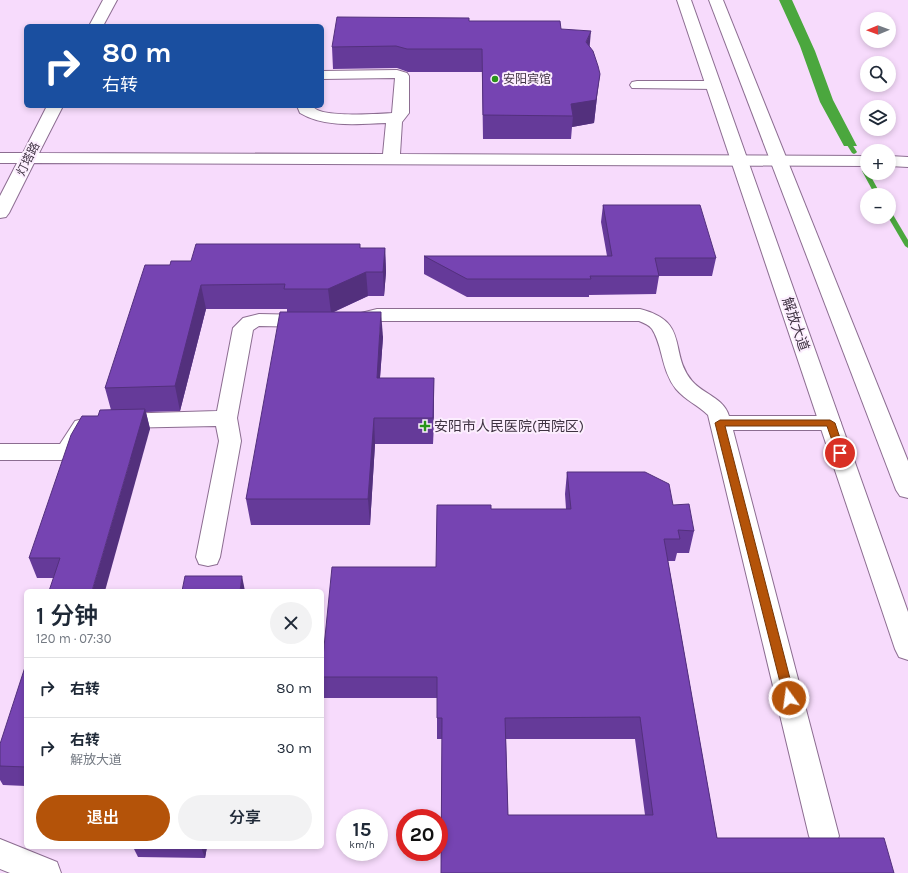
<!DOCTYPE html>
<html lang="zh">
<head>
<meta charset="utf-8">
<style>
	body { margin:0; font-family:Karla,"Noto Sans SC",sans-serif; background:#f2f2f3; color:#1f2937; height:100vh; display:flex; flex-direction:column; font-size:15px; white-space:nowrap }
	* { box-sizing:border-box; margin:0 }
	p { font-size:13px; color:#747a83 }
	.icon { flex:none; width:22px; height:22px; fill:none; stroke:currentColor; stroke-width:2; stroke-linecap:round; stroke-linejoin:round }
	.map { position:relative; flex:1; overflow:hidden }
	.drawer { position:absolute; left:24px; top:589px; width:300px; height:260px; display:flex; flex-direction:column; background:#fff; border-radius:6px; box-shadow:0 2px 6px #0003 }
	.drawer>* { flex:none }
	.guide { position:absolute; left:24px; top:24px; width:300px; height:84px; border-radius:6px; box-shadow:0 2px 6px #0003; background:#1a4fa0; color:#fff; overflow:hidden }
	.needle { width:26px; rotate:269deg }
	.fabs { position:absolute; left:860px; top:12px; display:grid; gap:8px }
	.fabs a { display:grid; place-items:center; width:36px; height:36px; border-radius:50%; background:#fff; box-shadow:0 2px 6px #0003; font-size:20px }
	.speed { position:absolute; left:336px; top:809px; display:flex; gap:8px; font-size:20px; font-weight:700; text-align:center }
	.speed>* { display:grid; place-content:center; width:52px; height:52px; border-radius:50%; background:#fff; box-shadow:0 2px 6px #0003; line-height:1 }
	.speed small { font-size:10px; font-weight:400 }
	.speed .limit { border:6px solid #d22; background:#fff; color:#111 }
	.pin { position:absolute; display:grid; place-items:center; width:34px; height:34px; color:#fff; margin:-17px; border:2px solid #fff; border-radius:50%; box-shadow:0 1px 4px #0007 }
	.me { position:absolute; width:44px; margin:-22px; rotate:346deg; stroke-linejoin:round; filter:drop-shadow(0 0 3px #0008) }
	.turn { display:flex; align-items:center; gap:14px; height:84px; padding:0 12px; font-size:18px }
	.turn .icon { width:52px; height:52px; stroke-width:2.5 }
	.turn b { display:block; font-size:28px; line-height:34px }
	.round { display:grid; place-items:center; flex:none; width:42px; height:42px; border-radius:21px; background:#f2f2f3 }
	.headline { display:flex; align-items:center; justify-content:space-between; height:68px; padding:0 12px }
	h1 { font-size:24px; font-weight:600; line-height:30px }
	.action { display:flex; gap:8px; margin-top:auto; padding:8px 12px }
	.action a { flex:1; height:46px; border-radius:24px; background:#b45309; color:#fff; font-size:16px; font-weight:600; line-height:46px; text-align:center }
	.action a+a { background:#f2f2f3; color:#1f2937 }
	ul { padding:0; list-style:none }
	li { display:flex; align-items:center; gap:12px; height:60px; padding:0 12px; border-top:1px solid #e0e1e3 }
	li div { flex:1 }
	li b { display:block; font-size:15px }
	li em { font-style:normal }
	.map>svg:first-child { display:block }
	.water { fill:#4ba73e }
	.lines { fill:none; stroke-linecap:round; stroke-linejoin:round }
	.stream { fill:#4ba73e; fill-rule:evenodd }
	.minor-casing { stroke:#8c6d91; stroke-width:2 }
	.major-casing { stroke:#8c6d91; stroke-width:2 }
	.minor { fill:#fff; fill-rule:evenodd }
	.major { fill:#fff; fill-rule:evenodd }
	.wall { fill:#653a99; fill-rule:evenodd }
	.shaded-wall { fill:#53307d }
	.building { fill:#7644b2; stroke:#53307d; fill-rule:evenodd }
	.route { fill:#b45309; stroke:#753606 }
	.poi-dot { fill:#299319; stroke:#fceefe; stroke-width:1.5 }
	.labels { text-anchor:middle; stroke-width:4; stroke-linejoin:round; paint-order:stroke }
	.far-poi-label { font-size:12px; fill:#3e3141; stroke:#fceefe; text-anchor:start }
	.far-street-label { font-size:12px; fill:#3e3141; stroke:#fceefe }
	.street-label { font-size:14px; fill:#3e3141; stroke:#fceefe }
	.poi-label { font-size:14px; fill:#3e3141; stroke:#fceefe; text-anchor:start }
</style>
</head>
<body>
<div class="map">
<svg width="908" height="873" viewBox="0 0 908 873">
	<rect width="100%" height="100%" fill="#f7dbfc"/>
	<polygon class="water" points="779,0 792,0 815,51 833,100 857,146 844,146 820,102 800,46"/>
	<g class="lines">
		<g class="stream">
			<polygon points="845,135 847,136 857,152 856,153 854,154 852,153 842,137"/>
			<polygon points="865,169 867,170 867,173 869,173 881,195 875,195 862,171"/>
			<polygon points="889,211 892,213 908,240 908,248 905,246 888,217"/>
		</g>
		<g class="minor-casing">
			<g id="minor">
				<polygon points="103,0 117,0 103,26 89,26"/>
				<path d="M397,70L407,73L409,76V113L402,122L400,154L867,156V166L34,163L9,213L6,217L0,218V196L17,163H0V153H23L47,106H63L39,153L383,154L386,123C359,124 324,128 300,113L297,106H313C317,118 379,114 392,113L395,78L322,79V71Z"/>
				<polygon points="637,81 714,81 719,82 721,85 719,88 714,89 632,88 630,85 632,82"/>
				<polygon points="889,156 908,157 908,167 889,166"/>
				<path d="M377,309H640C691,322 668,352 692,381C703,394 724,398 729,416H830L838,418L841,423L838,428L830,430H733L839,836L835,846L824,850L813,846L809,836L708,415C698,405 685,400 676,389C661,370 663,346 652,329C649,325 644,323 639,321H377L352,327L345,325L342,321L345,317Z"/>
				<polygon points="259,314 308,315 315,317 318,321 315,325 308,327 259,326 253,330 237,418 241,441 220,557 217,564 208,566 199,564 196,557 219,441 216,426 118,428 110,426 107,421 110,416 118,414 217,411 233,328 243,318"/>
				<polygon points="83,419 91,421 94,426 76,456 61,460 0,460 0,444 60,444 75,421"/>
				<polygon points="0,839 57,862 61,873 10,873 0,869"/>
			</g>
		</g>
		<g class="major-casing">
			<g id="major">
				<polygon points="677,0 691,0 908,612 908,660 899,657 895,649"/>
				<polygon points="709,0 723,0 908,461 908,498 900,496 896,490"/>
			</g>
		</g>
		<use href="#minor" class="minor"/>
		<use href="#major" class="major"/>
	</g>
	<g class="wall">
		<polygon points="469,21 561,29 590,47 597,97 594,123 572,127 571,139 483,139 482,72 408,72 397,68 333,69 332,47"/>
		<polygon points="603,205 716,258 712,276 659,276 656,294 589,295 589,297 467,297 424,274 424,256 607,256 601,222"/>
		<polygon points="360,248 385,248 386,272 384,296 368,296 334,312 383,337 380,378 434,378 434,404 433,444 375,444 370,525 251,525 246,499 287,312 287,309 206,309 180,411 146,412 150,429 53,578 37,578 29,558 98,416 111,410 105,388 170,265 191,261"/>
		<path d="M567,472L673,505L694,531L689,553H677L675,561H668L717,838L441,873L442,739H437V698H324L322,683V667L436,567L491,509H566L565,494ZM506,739H635L645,815H508Z"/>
		<polygon points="26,664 26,786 3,785 0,780 0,766"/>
		<polygon points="133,847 207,847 205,858 138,857"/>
	</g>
	<g class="shaded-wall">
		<polygon points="591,31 589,54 586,42"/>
		<polygon points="600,74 597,97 594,123 572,127 573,116 571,104"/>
		<polygon points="385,248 386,272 384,296 383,272"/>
		<polygon points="366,272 368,296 331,313 328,289"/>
		<polygon points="201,285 206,309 180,411 175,386"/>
		<polygon points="381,312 383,337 378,404 377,378"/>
		<polygon points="434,378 434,404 433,444 433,418"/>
		<polygon points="145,409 150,429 105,591 92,591"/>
		<polygon points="374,418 375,444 370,525 368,499"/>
		<polygon points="242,576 245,591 240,591"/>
		<polygon points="201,847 207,847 205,858"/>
	</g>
	<g class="building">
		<polygon points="337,17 469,18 469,21 560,21 561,29 591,31 586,42 593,51 598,66 600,74 596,100 571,104 573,116 483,115 482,49 407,49 396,46 332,47"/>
		<polygon points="603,205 700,205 716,258 655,258 659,276 590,276 591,279 467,279 424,256 612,256"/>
		<polygon points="196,244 360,244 360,248 385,248 383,272 366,272 328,289 284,289 285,284 201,285 175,386 105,388 145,265 170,265 171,261 191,261"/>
		<polygon points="280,312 381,312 377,378 434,378 433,418 374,418 368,499 246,499"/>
		<polygon points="145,409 92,591 49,591 60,558 29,558 71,435 82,416 98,416 100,410"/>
		<path d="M567,472H645L669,484L673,505L689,504L694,531L678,530L680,539H664L717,838H884L894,873H441L442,718H437V677H322V667L332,567H436L437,505H491V509H571ZM640,717L653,815H508L505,718Z"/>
		<polygon points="185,576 242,576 240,591 182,591"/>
		<polygon points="26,664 26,767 0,766 0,744"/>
	</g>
	<polygon class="route" points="720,420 830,420 835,423 845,453 844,455 837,455 827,426 725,426 795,698 793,702 789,703 785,702 784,698 715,423"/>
	<g class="poi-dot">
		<circle cx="495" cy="79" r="4"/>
		<path d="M423 420h4v4h4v4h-4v4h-4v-4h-4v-4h4z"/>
	</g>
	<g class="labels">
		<g class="far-poi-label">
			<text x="503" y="83">安阳宾馆</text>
		</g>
		<g class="far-street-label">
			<text transform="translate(28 159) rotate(-63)" y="4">灯塔路</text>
		</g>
		<g class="street-label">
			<text transform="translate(796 324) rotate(71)" y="5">解放大道</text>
		</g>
		<g class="poi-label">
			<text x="434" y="431">安阳市人民医院(西院区)</text>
		</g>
	</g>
</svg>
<div class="fabs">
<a><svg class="needle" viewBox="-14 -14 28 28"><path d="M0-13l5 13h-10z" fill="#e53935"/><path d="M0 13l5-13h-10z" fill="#747a83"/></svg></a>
<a><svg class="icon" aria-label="search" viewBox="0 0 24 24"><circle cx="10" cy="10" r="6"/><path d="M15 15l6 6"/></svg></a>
<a><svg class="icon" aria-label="layers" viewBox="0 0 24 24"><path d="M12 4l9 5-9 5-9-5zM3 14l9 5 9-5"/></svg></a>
<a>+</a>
<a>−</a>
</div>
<div class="speed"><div>15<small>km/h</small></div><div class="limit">20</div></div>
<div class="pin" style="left:840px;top:453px;background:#d93025"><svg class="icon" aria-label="arrive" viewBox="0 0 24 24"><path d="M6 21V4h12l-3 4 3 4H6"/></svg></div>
<svg class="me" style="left:789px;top:698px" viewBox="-20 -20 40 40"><circle r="17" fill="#b45309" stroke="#fff" stroke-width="3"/><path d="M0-11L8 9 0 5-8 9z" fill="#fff"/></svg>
<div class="guide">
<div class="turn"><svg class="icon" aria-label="right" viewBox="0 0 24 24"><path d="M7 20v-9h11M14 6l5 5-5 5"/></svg><div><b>80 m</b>右转</div></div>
</div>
<section class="drawer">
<div class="headline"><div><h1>1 分钟</h1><p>120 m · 07:30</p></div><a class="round"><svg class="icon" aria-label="close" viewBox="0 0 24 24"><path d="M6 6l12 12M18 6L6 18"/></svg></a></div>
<ul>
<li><svg class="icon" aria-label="right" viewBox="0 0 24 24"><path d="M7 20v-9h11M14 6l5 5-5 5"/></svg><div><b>右转</b></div><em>80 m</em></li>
<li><svg class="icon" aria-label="right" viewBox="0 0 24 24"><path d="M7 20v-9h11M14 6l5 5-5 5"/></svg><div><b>右转</b><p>解放大道</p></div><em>30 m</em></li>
</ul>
<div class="action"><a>退出</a><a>分享</a></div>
</section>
</div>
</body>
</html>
